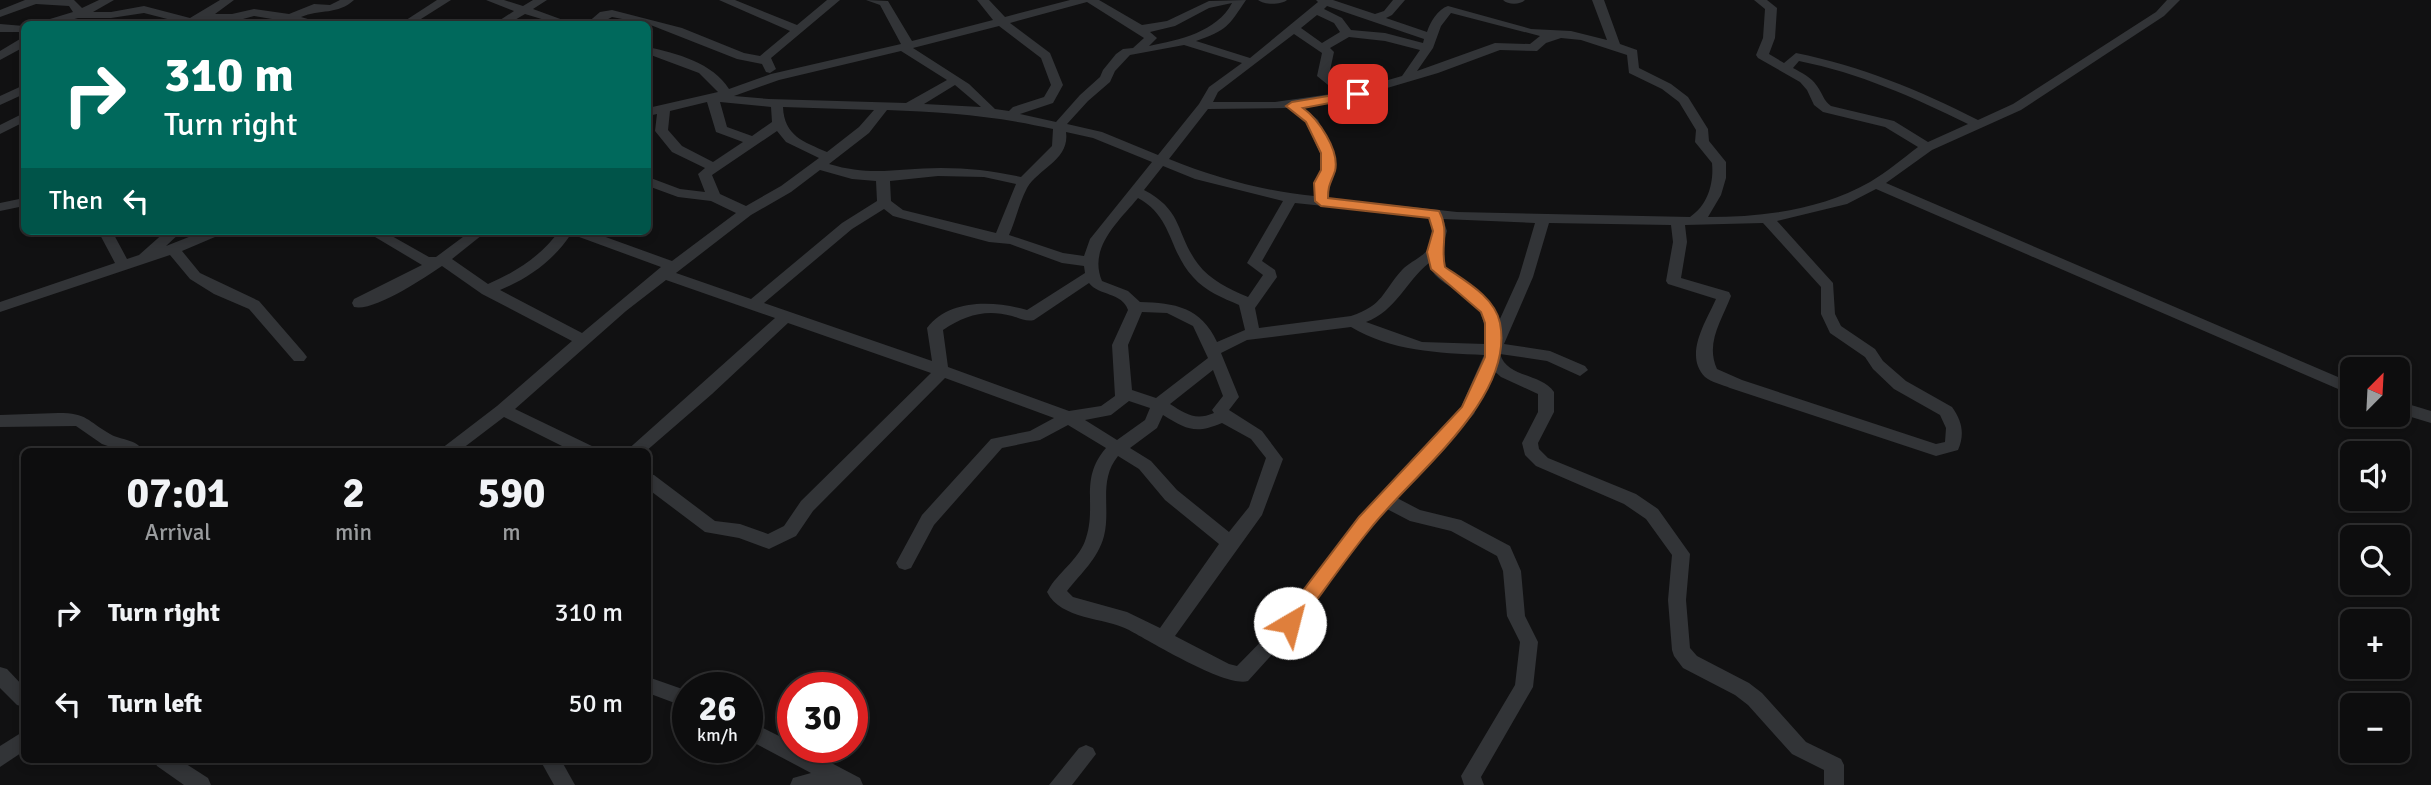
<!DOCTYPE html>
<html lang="en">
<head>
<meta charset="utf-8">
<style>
	body { margin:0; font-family:Signika,sans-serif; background:#161617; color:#f1f3f6; height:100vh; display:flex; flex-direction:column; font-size:26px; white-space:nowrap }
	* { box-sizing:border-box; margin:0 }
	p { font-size:23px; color:#9a9c9e }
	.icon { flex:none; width:38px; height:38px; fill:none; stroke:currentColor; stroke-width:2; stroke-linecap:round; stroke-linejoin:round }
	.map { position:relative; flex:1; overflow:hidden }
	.side { position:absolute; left:21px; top:448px; width:630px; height:315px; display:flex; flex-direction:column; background:#0d0d0e; border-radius:10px; box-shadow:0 4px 10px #0003,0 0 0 2px #2d2d2e }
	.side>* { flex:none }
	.top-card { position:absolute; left:21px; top:21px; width:630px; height:214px; border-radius:10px; box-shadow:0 4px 10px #0003,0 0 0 2px #2d2d2e; background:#00695c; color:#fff; overflow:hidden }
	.needle { width:46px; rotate:24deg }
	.controls { position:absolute; left:2340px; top:357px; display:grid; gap:14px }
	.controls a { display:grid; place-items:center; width:70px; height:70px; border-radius:10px; background:#0d0d0e; box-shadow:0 4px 10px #0003,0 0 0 2px #2d2d2e; font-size:35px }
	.speed { position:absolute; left:672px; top:672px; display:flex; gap:14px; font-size:35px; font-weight:700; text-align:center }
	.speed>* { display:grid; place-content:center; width:91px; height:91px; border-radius:50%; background:#0d0d0e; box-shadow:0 4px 10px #0003,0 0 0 2px #2d2d2e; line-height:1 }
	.speed small { font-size:18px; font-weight:400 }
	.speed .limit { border:10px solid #d22; background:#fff; color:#111 }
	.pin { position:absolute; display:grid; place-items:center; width:60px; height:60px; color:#fff; margin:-30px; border-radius:14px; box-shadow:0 4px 10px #0006 }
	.me { position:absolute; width:77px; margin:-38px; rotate:37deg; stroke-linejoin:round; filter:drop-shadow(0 0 5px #0008) }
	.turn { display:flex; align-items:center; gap:24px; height:147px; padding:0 28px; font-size:32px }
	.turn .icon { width:91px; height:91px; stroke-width:2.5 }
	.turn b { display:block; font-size:49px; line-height:60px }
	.then { display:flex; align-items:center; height:66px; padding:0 28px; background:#0003; gap:14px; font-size:26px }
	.eta { display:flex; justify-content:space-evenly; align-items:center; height:119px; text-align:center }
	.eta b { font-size:42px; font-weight:700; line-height:49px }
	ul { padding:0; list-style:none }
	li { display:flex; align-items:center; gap:21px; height:91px; padding:0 28px }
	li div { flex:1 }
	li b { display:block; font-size:26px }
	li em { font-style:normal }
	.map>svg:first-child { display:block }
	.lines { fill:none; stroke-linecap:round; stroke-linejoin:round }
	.minor { fill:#323437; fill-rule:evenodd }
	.route { fill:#df7f3c; stroke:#915327; stroke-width:2 }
</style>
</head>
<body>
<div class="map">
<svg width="2431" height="785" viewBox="0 0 2431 785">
	<rect width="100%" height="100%" fill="#111112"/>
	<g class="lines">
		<g class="minor">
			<path d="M25,0H74L82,8L99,0H114L93,12H111L144,6L190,18L220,0H234L215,14H232L254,9L289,14L314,4L330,5L340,0H354C338,15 320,9 301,17L318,22L320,24H302L254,16L232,22L203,21L193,24H177L179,22L144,13L111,18H78L57,24H38L40,22L73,12L69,6L36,4L0,17V10Z"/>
			<polygon points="437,0 451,0 413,24 400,24"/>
			<polygon points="486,0 504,0 523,6 533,0 547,0 533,9 574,24 558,24 525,14 508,24 494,24 514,11"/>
			<polygon points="719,0 735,0 797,25 827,0 840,0 771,58 776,69 770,73 766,72 762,64 737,59 648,24 612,17 599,24 586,24 600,12 612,10 682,28 744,53 760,56 790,31"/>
			<path d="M866,0L888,1L912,41L993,20L977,0H989L1005,17L1070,0H1099L1142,25L1167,21L1209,1L1246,0C1228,27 1227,30 1196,41L1250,58L1318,2L1316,0H1333L1375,14L1384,11L1393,0H1405L1392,15L1386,18L1427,32C1430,22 1438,9 1448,6L1531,29L1571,31L1607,40L1592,0H1604L1620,44L1637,50L1639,68L1671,84L1688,97L1708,129L1709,141L1726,162V178L1721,195L1708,217C1764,217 1820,210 1870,182C1887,172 1902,159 1918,147L1885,127L1823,112L1814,105L1807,90L1800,82L1758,58L1756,55L1763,38L1765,9L1754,0H1767L1777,8L1775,38L1769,54L1784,63L1796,53C1861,66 1919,90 1978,120L2013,104L2156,12L2167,0H2180L2164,16L2021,110L1932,150L1886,183L2352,383V395L1876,189L1847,204L1777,221L1833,283L1835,314L1841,326L1875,349L1883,361L1906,381L1952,407C1962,421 1965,434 1958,450L1936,456L1730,388C1723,385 1711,382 1705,377C1683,355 1707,320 1716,299L1668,284L1666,281L1673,242L1671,225L1549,223L1533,277L1504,344L1550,351L1585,366L1588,370L1580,376L1547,361L1500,354C1507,378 1541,373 1554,392V412L1538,443L1539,449L1548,458L1636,494L1658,509L1690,554L1686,600L1690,648L1697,656L1749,683L1762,693L1806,742L1841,759L1844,765V785H1824V770L1792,754L1748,705L1735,695L1683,668L1674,656L1672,650L1668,600L1672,555L1646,519L1624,504L1536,466L1525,455L1522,443L1538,412V394L1501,377L1493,370L1474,414L1397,498L1420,510L1461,520L1510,546L1521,571L1525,616L1538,642L1533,687L1481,777L1484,785H1464L1461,776L1515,685L1520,642L1507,616L1503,571L1497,556L1451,531L1410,521L1387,509L1371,527L1296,628L1248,681C1227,688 1151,642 1129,630C1104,617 1061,620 1047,592L1050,587C1061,570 1080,558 1086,538C1097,505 1079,479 1106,448L1068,425L1040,440L1002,448L934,525L911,568L905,570L899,568L896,563L922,515L991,439L1030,431L1054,418L945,378L813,511L796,536L769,549L739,538L705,532L648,489V474L654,475L715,521L740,524L768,534L784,526L801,501L931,373L788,323L712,394L645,452H625L775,318L666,280L626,311L515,409L596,448L598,452H574L504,417L458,452H437L497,406L572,341L482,294L442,266C424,278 374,312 354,307L352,303L354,299L422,265L365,231H383L429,257H436L471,231H487L452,259L488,284C516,272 541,256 559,231H589L672,261L736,213L711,201L678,197L648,186V177L680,189L705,192L698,174L705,168L672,152L655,131L657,114L648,116V108L718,92L699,73L648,54V47C676,53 713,63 729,89L771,74L901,44L880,5ZM1087,2L1144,38L1133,48L1123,49L1116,54L1103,70L1100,77L1080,95L1056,122L1020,114L1053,103L1063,85L1050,53L1010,23ZM1232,3C1217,32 1179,40 1149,46L1157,38L1150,32L1175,26L1209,8ZM1327,6L1424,39L1423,43L1385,33L1351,30L1342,18L1324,9ZM1451,13L1540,36L1530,44L1495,43L1417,71L1433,48L1441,26ZM1317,15L1334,23L1340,32L1322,43L1301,28ZM999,26L1041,58L1051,85L1044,97L1013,107L1009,111L995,109L969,84L913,48ZM1294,34L1322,53L1317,76L1338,93L1275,102H1213L1218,92ZM1349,37L1385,41L1420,50L1402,76L1350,91L1329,75L1334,52L1330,48ZM1561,38L1581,40L1627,55L1629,73L1662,89L1679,102L1696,130L1695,142L1712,163C1714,183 1708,205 1690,217L1457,212L1328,198V183L1335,170L1334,153L1318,120L1303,107L1358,99L1360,96L1438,73L1500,50L1537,51L1546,43ZM1184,45L1242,63L1209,87L1199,104L1158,155L1102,132L1067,124L1088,101L1110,82L1115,71L1130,55ZM901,51L947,80L906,103L769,99L734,96L779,80ZM1799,61C1859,73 1913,97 1968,124L1928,142L1894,121L1831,106C1823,100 1823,94 1817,86C1811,77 1802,73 1793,68ZM955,85L981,107L924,104ZM707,102L716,132L743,142L713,162L682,146L668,130L670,111ZM720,102L771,107L772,122L752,136L727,127ZM783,107L874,110L859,127L827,152C804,142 784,136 783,107ZM1288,108L1306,122L1320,153L1321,170L1314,183V196C1264,191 1216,178 1169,159L1208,109ZM887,110C945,112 996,116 1053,129L1052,146L1021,177C994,171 969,168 941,168C898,168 872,177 829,164L869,133ZM777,131L786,142L819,158L781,186L746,206L720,194L712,175ZM1066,132L1093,138L1152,162L1090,239L1084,256L1063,253L1009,235C1016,220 1019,203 1027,188C1039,168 1070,160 1066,132ZM1163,166L1195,179L1283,201L1247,263L1263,275L1248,297C1229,289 1210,280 1198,264C1175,233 1184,211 1144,190ZM820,170L852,179L876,181L877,201L842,223L751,299L676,273L751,215L791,192ZM938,176L984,177L1016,184L996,233L903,210L891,201L890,181ZM1138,198C1173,217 1168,250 1193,277C1205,291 1223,298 1239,305L1245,330L1217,342C1201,307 1175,303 1140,302L1128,291L1102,281C1088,248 1118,222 1138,198ZM1295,203L1429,217C1432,228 1434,239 1428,249C1422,258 1409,262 1402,270C1382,292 1384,305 1351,316L1259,328L1255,308L1277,277L1275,270L1262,261ZM884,209L893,216L989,242L1010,244L1062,263L1084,266L1085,273L1027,310C995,301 950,298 927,328L932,361L764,303L852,229ZM1443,219L1535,223L1519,277L1499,321L1487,299L1445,267L1441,252L1447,231ZM1763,223L1821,287V314L1830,333L1865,357L1873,369L1894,389L1940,415L1946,428L1945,442L1936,444L1742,380L1717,369C1705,343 1722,320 1731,296L1729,292L1681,278L1687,242L1685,225ZM571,234L661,267L582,333L500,290C529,278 553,261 571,234ZM1429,263C1436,294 1490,286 1485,344L1422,342L1366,322C1396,311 1406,281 1429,263ZM1089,283C1099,296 1122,292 1128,310L1112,345L1115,396L1101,406L1069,411L948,367L943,330C966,315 985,309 1012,316C1020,318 1026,322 1034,320ZM1142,312L1167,313L1193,326L1208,358L1156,398L1132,390L1128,345ZM1351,327C1391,351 1438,353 1484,355L1461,407L1359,517L1284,618L1237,666L1229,664L1175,636L1262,515L1283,459L1262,431L1229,410L1239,397L1221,353L1247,340ZM1213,370L1223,396L1212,410L1214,413C1195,421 1186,414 1170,404ZM1129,401L1150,408L1145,420L1117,440L1085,420L1111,415ZM1163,415C1187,430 1196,434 1222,423L1251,439L1266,458L1249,507L1229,532L1177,490L1151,461L1130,448L1157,428ZM1118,456L1139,469L1165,500L1219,544L1160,628L1127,612L1073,597L1067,591C1081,573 1098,559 1104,536C1111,508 1098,481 1118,456Z"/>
			<path d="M1258,0H1287C1281,5 1264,5 1258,0Z"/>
			<path d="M1503,0H1525C1520,5 1508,5 1503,0Z"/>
			<polygon points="0,24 24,26 24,32 0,32"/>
			<polygon points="20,39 24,39 24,47 0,60 0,51"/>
			<polygon points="24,85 24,94 0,105 0,96"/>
			<polygon points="24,113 24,122 0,134 0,125"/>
			<polygon points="24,198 24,206 0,211 0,203"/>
			<polygon points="98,231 112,231 127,259 139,255 166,231 182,231 166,246 204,231 224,231 222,234 182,251 200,273 259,301 304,353 307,357 304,361 294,361 249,309 214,294 190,279 170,255 0,312 0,302 115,263"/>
			<polygon points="2398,401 2431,411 2431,423 2398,413"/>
			<path d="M58,413C88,413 87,421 110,434C122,441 136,438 144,452H125L102,444L76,426L0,427V415Z"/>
			<polygon points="0,667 7,669 24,687 24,707 17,705 0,688"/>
			<polygon points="648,677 688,691 688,708 648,693"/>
			<polygon points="747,720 793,743 793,747 801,747 860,778 863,785 790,785 793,778 811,773 747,739"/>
			<polygon points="24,731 24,751 0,767 0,746"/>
			<polygon points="1086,745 1093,748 1096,754 1072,785 1049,785 1079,748"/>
			<polygon points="154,760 180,760 208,778 211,785 184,785 157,766"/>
			<polygon points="540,760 561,760 575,785 554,785"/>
		</g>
	</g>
	<path class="route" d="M1358,91L1362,92V97L1303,108C1318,119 1340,150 1335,171C1331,183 1328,184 1328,198L1439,211C1450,231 1440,246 1445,267C1465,281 1495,297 1500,323C1515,399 1412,475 1370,529C1344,561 1321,595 1296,628L1290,630L1283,628L1281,623L1283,617L1359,517L1462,407L1485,357V323L1481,312L1431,269L1427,252L1433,231L1429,218L1321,206L1315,201L1314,183L1321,170V153L1306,122L1286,106L1292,102Z"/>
</svg>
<div class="controls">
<a><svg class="needle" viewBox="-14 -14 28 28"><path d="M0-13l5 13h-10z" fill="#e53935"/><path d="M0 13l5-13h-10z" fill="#9a9c9e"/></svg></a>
<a><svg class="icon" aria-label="sound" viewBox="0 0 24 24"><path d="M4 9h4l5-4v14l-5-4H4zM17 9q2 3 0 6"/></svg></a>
<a><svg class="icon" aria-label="search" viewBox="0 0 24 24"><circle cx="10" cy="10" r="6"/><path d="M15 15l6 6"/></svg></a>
<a>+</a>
<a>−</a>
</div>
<div class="speed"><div>26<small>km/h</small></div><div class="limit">30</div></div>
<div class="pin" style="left:1358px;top:94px;background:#d93025"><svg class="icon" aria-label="arrive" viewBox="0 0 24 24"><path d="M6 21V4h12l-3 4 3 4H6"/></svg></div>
<svg class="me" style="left:1290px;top:623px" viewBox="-20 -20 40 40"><circle r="19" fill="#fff"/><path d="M0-13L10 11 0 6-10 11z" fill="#df7f3c"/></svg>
<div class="top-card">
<div class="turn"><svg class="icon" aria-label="right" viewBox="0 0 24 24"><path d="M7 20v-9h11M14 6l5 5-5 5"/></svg><div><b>310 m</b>Turn right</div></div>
<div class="then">Then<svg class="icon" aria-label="left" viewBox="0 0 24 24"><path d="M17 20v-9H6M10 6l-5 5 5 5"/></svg></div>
</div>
<section class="side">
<div class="eta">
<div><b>07:01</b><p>Arrival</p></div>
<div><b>2</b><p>min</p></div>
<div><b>590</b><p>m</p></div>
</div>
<ul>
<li><svg class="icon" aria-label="right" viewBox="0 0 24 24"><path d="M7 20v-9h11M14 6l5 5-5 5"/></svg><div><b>Turn right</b></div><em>310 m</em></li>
<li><svg class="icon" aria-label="left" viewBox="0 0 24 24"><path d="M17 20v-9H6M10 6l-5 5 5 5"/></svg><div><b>Turn left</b></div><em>50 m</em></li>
</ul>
</section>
</div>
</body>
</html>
